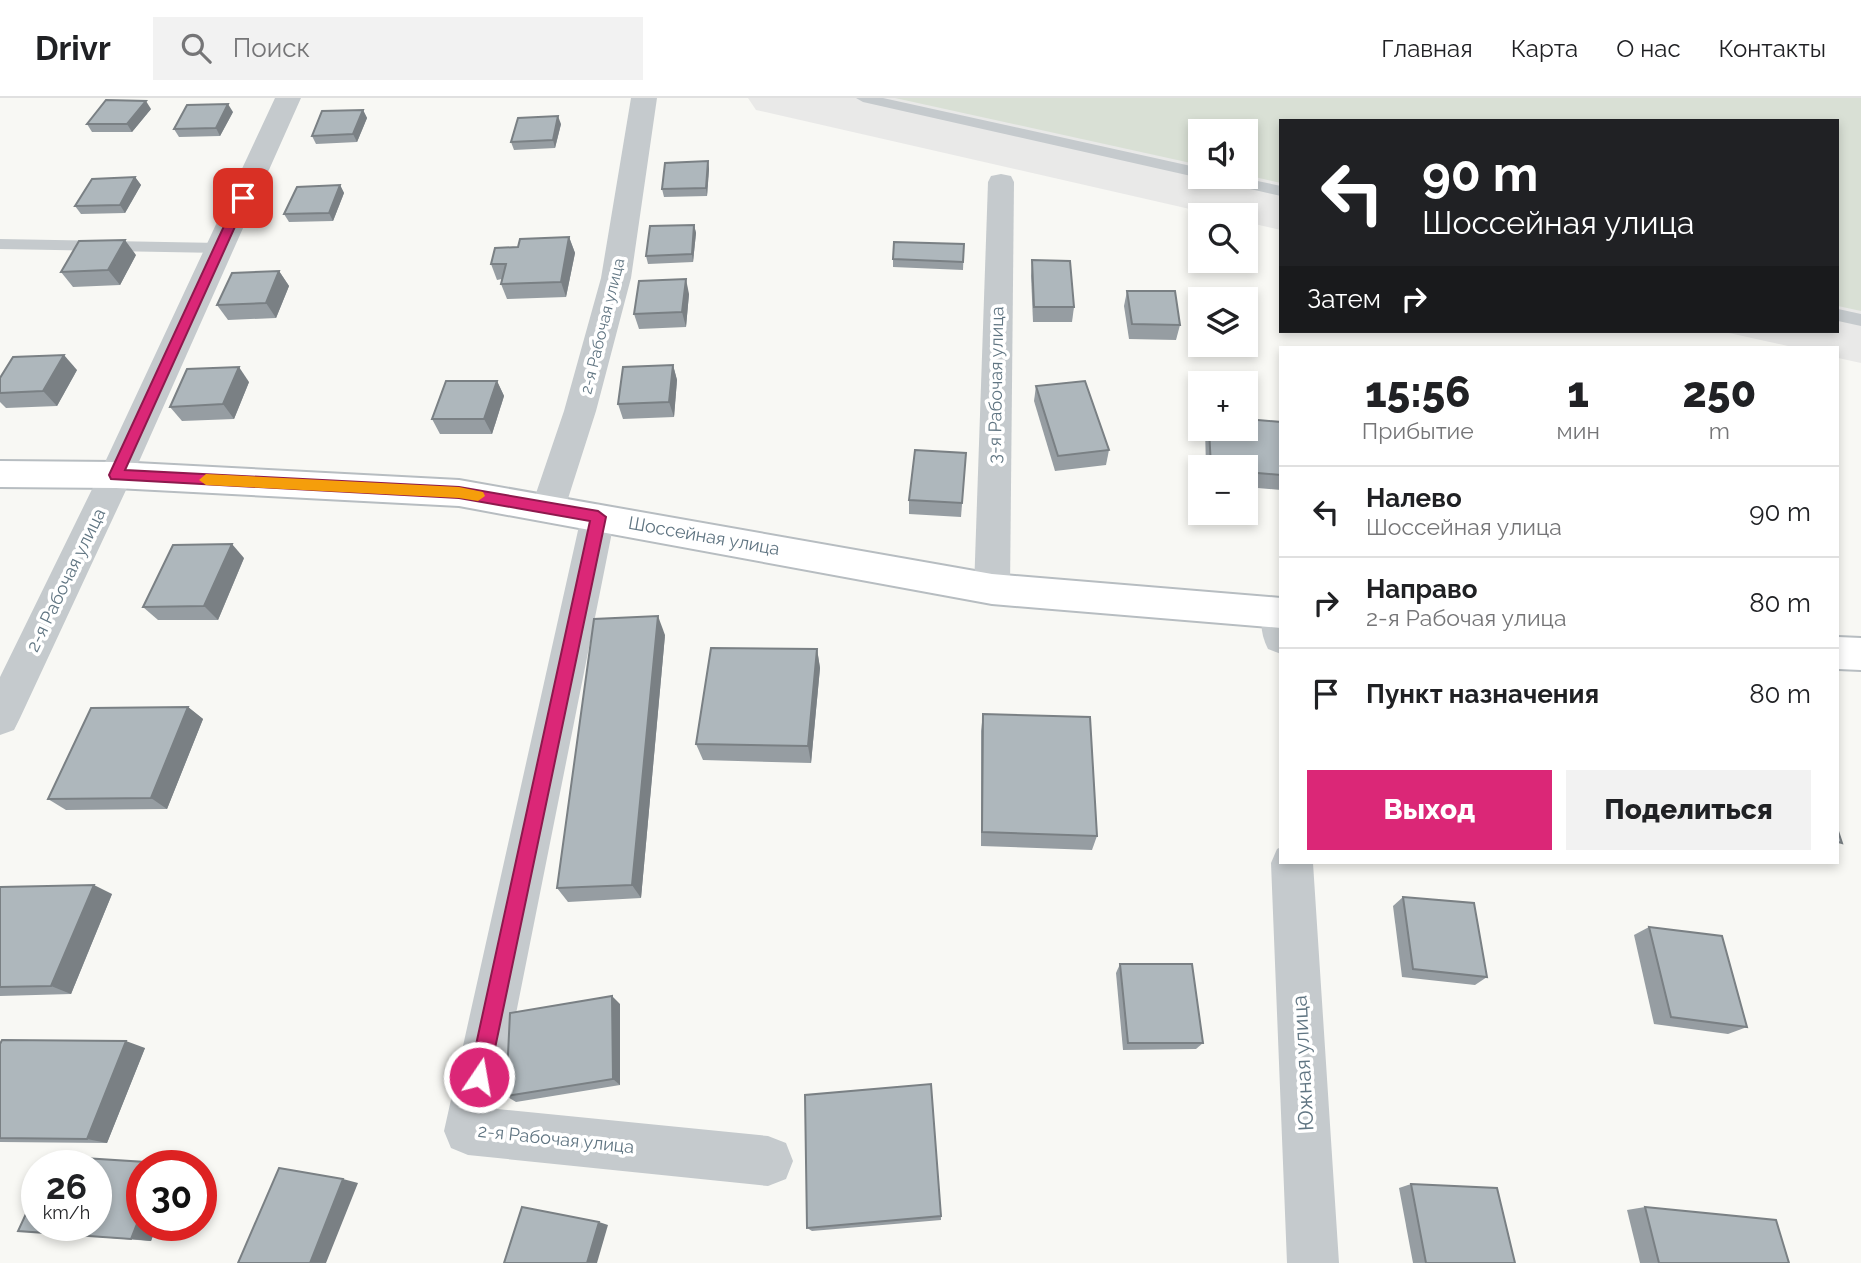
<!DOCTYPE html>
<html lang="ru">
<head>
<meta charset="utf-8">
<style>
	body { margin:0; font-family:Raleway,sans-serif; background:#f2f2f2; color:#202124; height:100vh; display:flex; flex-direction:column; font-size:26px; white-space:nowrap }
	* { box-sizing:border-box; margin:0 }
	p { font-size:23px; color:#757577 }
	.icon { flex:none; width:38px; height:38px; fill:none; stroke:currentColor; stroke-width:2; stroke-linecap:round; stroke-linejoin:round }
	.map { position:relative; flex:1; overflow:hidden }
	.panel { position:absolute; left:1279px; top:248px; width:560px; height:518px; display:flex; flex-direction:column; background:#fff; border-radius:0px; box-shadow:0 4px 10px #0003 }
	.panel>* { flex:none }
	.top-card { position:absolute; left:1279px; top:21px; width:560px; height:214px; border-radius:0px; box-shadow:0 4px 10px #0003; background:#202124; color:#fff; overflow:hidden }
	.controls { position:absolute; left:1188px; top:21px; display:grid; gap:14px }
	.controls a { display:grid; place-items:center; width:70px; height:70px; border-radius:0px; background:#fff; box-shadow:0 4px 10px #0003; font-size:35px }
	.speed { position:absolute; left:21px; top:1052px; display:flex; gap:14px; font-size:35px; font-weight:700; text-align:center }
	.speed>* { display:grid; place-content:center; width:91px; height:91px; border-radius:50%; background:#fff; box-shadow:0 4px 10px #0003; line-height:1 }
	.speed small { font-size:18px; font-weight:400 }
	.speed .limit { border:10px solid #d22; background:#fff; color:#111 }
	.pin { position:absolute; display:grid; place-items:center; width:60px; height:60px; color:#fff; margin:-30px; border-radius:14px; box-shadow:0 4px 10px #0006 }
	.me { position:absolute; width:77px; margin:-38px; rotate:12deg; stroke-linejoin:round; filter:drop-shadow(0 0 5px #0008) }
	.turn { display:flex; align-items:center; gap:24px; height:147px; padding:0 28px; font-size:32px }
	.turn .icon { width:91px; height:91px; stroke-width:2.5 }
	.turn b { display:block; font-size:49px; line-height:60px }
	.then { display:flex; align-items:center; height:66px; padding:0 28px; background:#0003; gap:14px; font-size:26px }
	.eta { display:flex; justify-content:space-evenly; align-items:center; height:119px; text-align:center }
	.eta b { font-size:42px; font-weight:800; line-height:49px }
	.cta { display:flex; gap:14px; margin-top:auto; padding:14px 28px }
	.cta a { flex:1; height:80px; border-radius:0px; background:#db2777; color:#fff; font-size:28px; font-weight:800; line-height:80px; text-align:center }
	.cta a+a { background:#f2f2f2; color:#202124 }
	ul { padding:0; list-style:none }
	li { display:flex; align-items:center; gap:21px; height:91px; padding:0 28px; border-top:2px solid #e0e0e0 }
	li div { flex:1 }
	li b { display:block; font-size:26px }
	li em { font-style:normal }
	header { display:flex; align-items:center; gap:42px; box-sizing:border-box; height:98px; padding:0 35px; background:#fff; border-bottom:2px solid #e0e0e0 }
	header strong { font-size:33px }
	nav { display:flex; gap:38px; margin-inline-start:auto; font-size:24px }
	.search { width:490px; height:63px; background:#f2f2f2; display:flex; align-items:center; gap:18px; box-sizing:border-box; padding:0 24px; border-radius:0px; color:#757577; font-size:26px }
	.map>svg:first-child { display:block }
	.built { fill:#e9e9e8; fill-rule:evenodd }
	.green { fill:#d9e0d5 }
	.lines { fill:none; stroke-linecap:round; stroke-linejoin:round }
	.secondary-casing { stroke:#b7bdc1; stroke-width:4 }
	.lane { fill:#c5cacd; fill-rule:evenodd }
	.street { fill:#c5cacd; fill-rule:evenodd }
	.secondary { fill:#fff; fill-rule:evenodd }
	.wall { fill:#969da2 }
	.shaded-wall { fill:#7a8084 }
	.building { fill:#aeb7bc; stroke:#7a8084; stroke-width:2 }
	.route { fill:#db2777; stroke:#8e194d; stroke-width:2 }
	.slow { fill:#f59e0b }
	.labels { text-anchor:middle; stroke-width:7; stroke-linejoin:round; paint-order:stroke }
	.far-street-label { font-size:16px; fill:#607582; stroke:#fff }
	.street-label { font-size:18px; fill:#607582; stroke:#fff }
	.near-street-label { font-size:21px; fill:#607582; stroke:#fff }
</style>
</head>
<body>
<header>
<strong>Drivr</strong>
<div class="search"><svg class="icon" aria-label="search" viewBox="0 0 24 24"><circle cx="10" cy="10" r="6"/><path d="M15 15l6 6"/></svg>Поиск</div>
<nav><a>Главная</a><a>Карта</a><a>О нас</a><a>Контакты</a></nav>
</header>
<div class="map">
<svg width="1861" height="1165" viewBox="0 0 1861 1165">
	<rect width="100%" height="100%" fill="#f8f8f4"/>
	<path class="built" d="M748,0H1861V265L1838,260V250H1797L1720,233H1838V23H1281V132L1246,124V117H1216L756,12ZM1200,33H1246V79H1200Z"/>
	<polygon class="green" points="895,0 1861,0 1861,213 1838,208 1838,23 1281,23 1281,85 1246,77 1246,33 1200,33 1200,67"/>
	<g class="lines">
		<g class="secondary-casing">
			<g id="secondary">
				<polygon points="0,363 116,364 459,382 992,476 1281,500 1281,530 992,506 459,408 116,390 0,389"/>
				<polygon points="1838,539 1861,540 1861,572 1838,571"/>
			</g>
		</g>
		<g class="lane">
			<polygon points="856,0 883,0 1200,70 1200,79 1204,79 1200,80 863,4"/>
			<polygon points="1209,79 1238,79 1281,88 1281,98 1211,82"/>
			<polygon points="0,141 220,145 228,150 220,155 0,151"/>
			<polygon points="1838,211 1861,216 1861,228 1838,223"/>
		</g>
		<g class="street">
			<polygon points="275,0 301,0 133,377 20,620 14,632 0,637 0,579 99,377"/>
			<polygon points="631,0 657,0 631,180 596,313 565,410 560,419 548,423 536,419 531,410 564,313 601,180"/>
			<polygon points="1001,76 1011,78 1014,84 1010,491 1005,501 992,506 979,501 974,491 988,84 991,78"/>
			<polygon points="598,406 610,410 615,419 497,1011 768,1038 786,1045 793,1063 786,1081 768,1088 468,1057 451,1050 444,1033 581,419 586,410"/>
			<path d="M1281,499V556L1268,551C1260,536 1259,519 1267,503Z"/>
			<polygon points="1281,749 1281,765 1313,765 1339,1165 1287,1165 1271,765 1277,751"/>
		</g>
		<use href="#secondary" class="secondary"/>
	</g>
	<g class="wall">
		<polygon points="151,11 132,34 92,34 87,26"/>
		<polygon points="363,12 367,20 357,44 316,46 312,38"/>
		<polygon points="233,14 220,38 179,39 174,31"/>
		<polygon points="561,26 555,50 514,52 511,44"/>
		<polygon points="708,63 709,71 707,98 664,99 662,91"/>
		<polygon points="135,79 141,87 125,115 81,116 75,108"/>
		<polygon points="340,87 344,95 333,123 289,124 284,116"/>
		<polygon points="694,127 696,135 693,164 648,166 646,158"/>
		<polygon points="569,139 575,155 566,199 507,201 501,186 502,181 497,182 491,166 518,149"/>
		<polygon points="964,146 963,172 893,169 893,161"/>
		<polygon points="136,157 120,187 73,189 61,174"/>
		<polygon points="1032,162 1074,209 1072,224 1033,224 1031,178"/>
		<polygon points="279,173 289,188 276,220 228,222 217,207"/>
		<polygon points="1127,193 1180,227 1176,242 1129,241 1124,208"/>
		<polygon points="689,196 686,229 639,231 634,216"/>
		<polygon points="673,267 677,282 674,319 623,321 618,306"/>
		<polygon points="77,272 57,308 6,310 0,304 0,280"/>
		<polygon points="497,283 504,298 492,336 440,336 432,321"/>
		<polygon points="249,284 234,321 182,323 170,309"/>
		<polygon points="1036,288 1109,352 1106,367 1055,373 1034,303"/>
		<polygon points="1281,324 1281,392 1246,389 1246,369 1206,369 1205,331 1246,331"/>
		<polygon points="966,355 961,419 909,416 909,402"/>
		<polygon points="244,460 218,522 158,522 143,509"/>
		<polygon points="665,537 641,800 568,804 557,790"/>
		<polygon points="817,551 820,570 811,665 703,662 696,646"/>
		<polygon points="188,609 203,621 167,711 66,712 48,701"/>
		<polygon points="983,616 1097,738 1092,752 981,748 981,633"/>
		<polygon points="0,789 112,796 71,896 0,898"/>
		<polygon points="1403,799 1487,879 1475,887 1402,879 1393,808"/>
		<polygon points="1649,829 1747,929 1728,936 1654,926 1634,837"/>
		<polygon points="1120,866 1203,945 1196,951 1123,952 1116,875"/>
		<polygon points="620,906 620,987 516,1004 506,998"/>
		<polygon points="0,946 145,950 107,1045 0,1044"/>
		<polygon points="52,1058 161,1065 172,1068 142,1068 142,1127 157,1127 151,1143 18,1133 37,1092 37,1127 96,1127 96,1068 48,1068"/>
		<polygon points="1411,1086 1515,1165 1413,1165 1399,1090"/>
		<polygon points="1645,1109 1789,1165 1640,1165 1627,1112"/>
		<polygon points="941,1118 941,1122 812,1133 807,1130"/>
	</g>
	<g class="shaded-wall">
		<polygon points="146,3 151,11 132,34 127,26"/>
		<polygon points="228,6 233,14 220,38 216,30"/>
		<polygon points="363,12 367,20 357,44 353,36"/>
		<polygon points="558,18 561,26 555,50 553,42"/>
		<polygon points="708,63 709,71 707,98 706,90"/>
		<polygon points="135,79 141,87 125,115 120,107"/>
		<polygon points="340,87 344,95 333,123 329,115"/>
		<polygon points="694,127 696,135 693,164 692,156"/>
		<polygon points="569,139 575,155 566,199 561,184"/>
		<polygon points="125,142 136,157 120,187 108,172"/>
		<polygon points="279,173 289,188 276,220 266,205"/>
		<polygon points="686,181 689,196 686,229 682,214"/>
		<polygon points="64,257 77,272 57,308 43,293"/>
		<polygon points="673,267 677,282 674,319 669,304"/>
		<polygon points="239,269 249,284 234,321 223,306"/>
		<polygon points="497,283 504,298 492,336 484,321"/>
		<polygon points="232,446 244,460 218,522 204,508"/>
		<polygon points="658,518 665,537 641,800 632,787"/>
		<polygon points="817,551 820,570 811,665 808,648"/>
		<polygon points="188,609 203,621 167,711 151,700"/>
		<polygon points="94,787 112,796 71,896 51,888"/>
		<polygon points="612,898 620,906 620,987 613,981"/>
		<polygon points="126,943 145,950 107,1045 87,1041"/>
		<polygon points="343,1081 358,1085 326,1165 310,1165"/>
		<polygon points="142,1113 142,1127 157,1127 151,1143 131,1141"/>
		<polygon points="599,1124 608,1127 597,1165 587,1165"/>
	</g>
	<g class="building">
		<polygon points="106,2 146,3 127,26 87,26"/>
		<polygon points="228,6 216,30 174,31 187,7"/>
		<polygon points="363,12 353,36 312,38 322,13"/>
		<polygon points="558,18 553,42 511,44 518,20"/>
		<polygon points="708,63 706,90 662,91 665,65"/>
		<polygon points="135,79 120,107 75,108 92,81"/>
		<polygon points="340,87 329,115 284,116 297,89"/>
		<polygon points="694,127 692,156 646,158 650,128"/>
		<polygon points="569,139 561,184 501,186 506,166 491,166 495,150 518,149 520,141"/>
		<polygon points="125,142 108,172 61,174 79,143"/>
		<polygon points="894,144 964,146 963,164 893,161"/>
		<polygon points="1032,162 1070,163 1074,209 1034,209"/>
		<polygon points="279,173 266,205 217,207 232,175"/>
		<polygon points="686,181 682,214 634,216 639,183"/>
		<polygon points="1127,193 1175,193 1180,227 1132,226"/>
		<polygon points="64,257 43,293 0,295 0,280 13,259"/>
		<polygon points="673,267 669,304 618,306 623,269"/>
		<polygon points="239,269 223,306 170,309 187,271"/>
		<polygon points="446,283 497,283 484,321 432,321"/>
		<polygon points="1085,283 1109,352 1058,358 1036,288"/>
		<polygon points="1246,321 1281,324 1281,377 1246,374 1246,369 1211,369 1209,331 1246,331"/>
		<polygon points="915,352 966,355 962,405 909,402"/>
		<polygon points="232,446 204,508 143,509 173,447"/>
		<polygon points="658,518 632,787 557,790 594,521"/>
		<polygon points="711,550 817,551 808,648 696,646"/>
		<polygon points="188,609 151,700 48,701 91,610"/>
		<polygon points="983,616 1090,619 1097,738 982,734"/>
		<polygon points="1838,733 1842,745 1838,744"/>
		<polygon points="94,787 51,888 0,889 0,789"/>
		<polygon points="1403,799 1474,805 1487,879 1413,871"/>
		<polygon points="1649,829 1722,838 1747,929 1671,919"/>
		<polygon points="1120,866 1192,866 1203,945 1128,945"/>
		<polygon points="612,898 613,981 506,998 510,915"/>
		<polygon points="2,942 126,943 87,1041 0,1040 0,946"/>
		<polygon points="931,986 941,1118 807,1130 805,997"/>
		<polygon points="52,1058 161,1065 160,1068 142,1068 142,1113 131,1141 18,1133 37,1092 37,1127 96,1127 96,1068 48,1068"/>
		<polygon points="279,1070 343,1081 310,1165 238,1165"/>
		<polygon points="1411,1086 1497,1090 1515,1165 1426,1165"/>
		<polygon points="522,1109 599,1124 587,1165 504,1165"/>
		<polygon points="1645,1109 1776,1122 1789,1165 1659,1165"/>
	</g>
	<polygon class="route" points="243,97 248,100 125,372 459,389 598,413 606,419 489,979 486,986 479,989 472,986 469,979 590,423 459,400 111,381 109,377 237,100"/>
	<polygon class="slow" points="206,376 459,389 483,394 485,398 478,403 459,400 206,387 199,382"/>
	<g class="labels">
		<g class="far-street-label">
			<text transform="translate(602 228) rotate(-76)" y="6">2-я Рабочая улица</text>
		</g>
		<g class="street-label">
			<text transform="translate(996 287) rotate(-89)" y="6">3-я Рабочая улица</text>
			<text transform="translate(704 438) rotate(10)" y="6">Шоссейная улица</text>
			<text transform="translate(66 482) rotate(-64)" y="6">2-я Рабочая улица</text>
			<text transform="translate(556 1041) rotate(6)" y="6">2-я Рабочая улица</text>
		</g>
		<g class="near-street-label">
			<text transform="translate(1303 965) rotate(-93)" y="7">Южная улица</text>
		</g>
	</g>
</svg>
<div class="controls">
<a><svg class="icon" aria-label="sound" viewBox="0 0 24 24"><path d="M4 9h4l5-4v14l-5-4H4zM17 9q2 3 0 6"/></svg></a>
<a><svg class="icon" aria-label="search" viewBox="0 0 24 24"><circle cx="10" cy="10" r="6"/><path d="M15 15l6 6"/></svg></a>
<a><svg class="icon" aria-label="layers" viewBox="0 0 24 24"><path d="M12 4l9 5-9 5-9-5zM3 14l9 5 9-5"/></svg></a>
<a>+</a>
<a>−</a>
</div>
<div class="speed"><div>26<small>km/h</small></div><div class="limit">30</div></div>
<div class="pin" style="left:243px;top:100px;background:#d93025"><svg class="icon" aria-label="arrive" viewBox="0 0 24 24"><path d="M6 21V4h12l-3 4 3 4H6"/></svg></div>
<svg class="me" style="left:479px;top:979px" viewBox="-20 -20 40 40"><circle r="17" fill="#db2777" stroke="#fff" stroke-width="3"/><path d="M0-11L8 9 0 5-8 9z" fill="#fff"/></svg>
<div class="top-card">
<div class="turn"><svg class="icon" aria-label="left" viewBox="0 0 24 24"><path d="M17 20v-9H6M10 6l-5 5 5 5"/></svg><div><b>90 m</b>Шоссейная улица</div></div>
<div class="then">Затем<svg class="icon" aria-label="right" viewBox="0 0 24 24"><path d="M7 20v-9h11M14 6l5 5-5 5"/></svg></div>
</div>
<section class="panel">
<div class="eta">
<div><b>15:56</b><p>Прибытие</p></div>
<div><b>1</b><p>мин</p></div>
<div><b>250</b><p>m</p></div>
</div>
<ul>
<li><svg class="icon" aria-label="left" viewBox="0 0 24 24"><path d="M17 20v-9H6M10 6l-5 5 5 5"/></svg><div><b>Налево</b><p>Шоссейная улица</p></div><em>90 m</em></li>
<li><svg class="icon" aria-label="right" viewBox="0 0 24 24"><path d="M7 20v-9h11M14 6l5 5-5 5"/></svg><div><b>Направо</b><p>2-я Рабочая улица</p></div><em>80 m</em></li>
<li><svg class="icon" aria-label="arrive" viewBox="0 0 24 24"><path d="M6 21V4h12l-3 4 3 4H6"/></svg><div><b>Пункт назначения</b></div><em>80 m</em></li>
</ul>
<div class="cta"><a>Выход</a><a>Поделиться</a></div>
</section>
</div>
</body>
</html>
